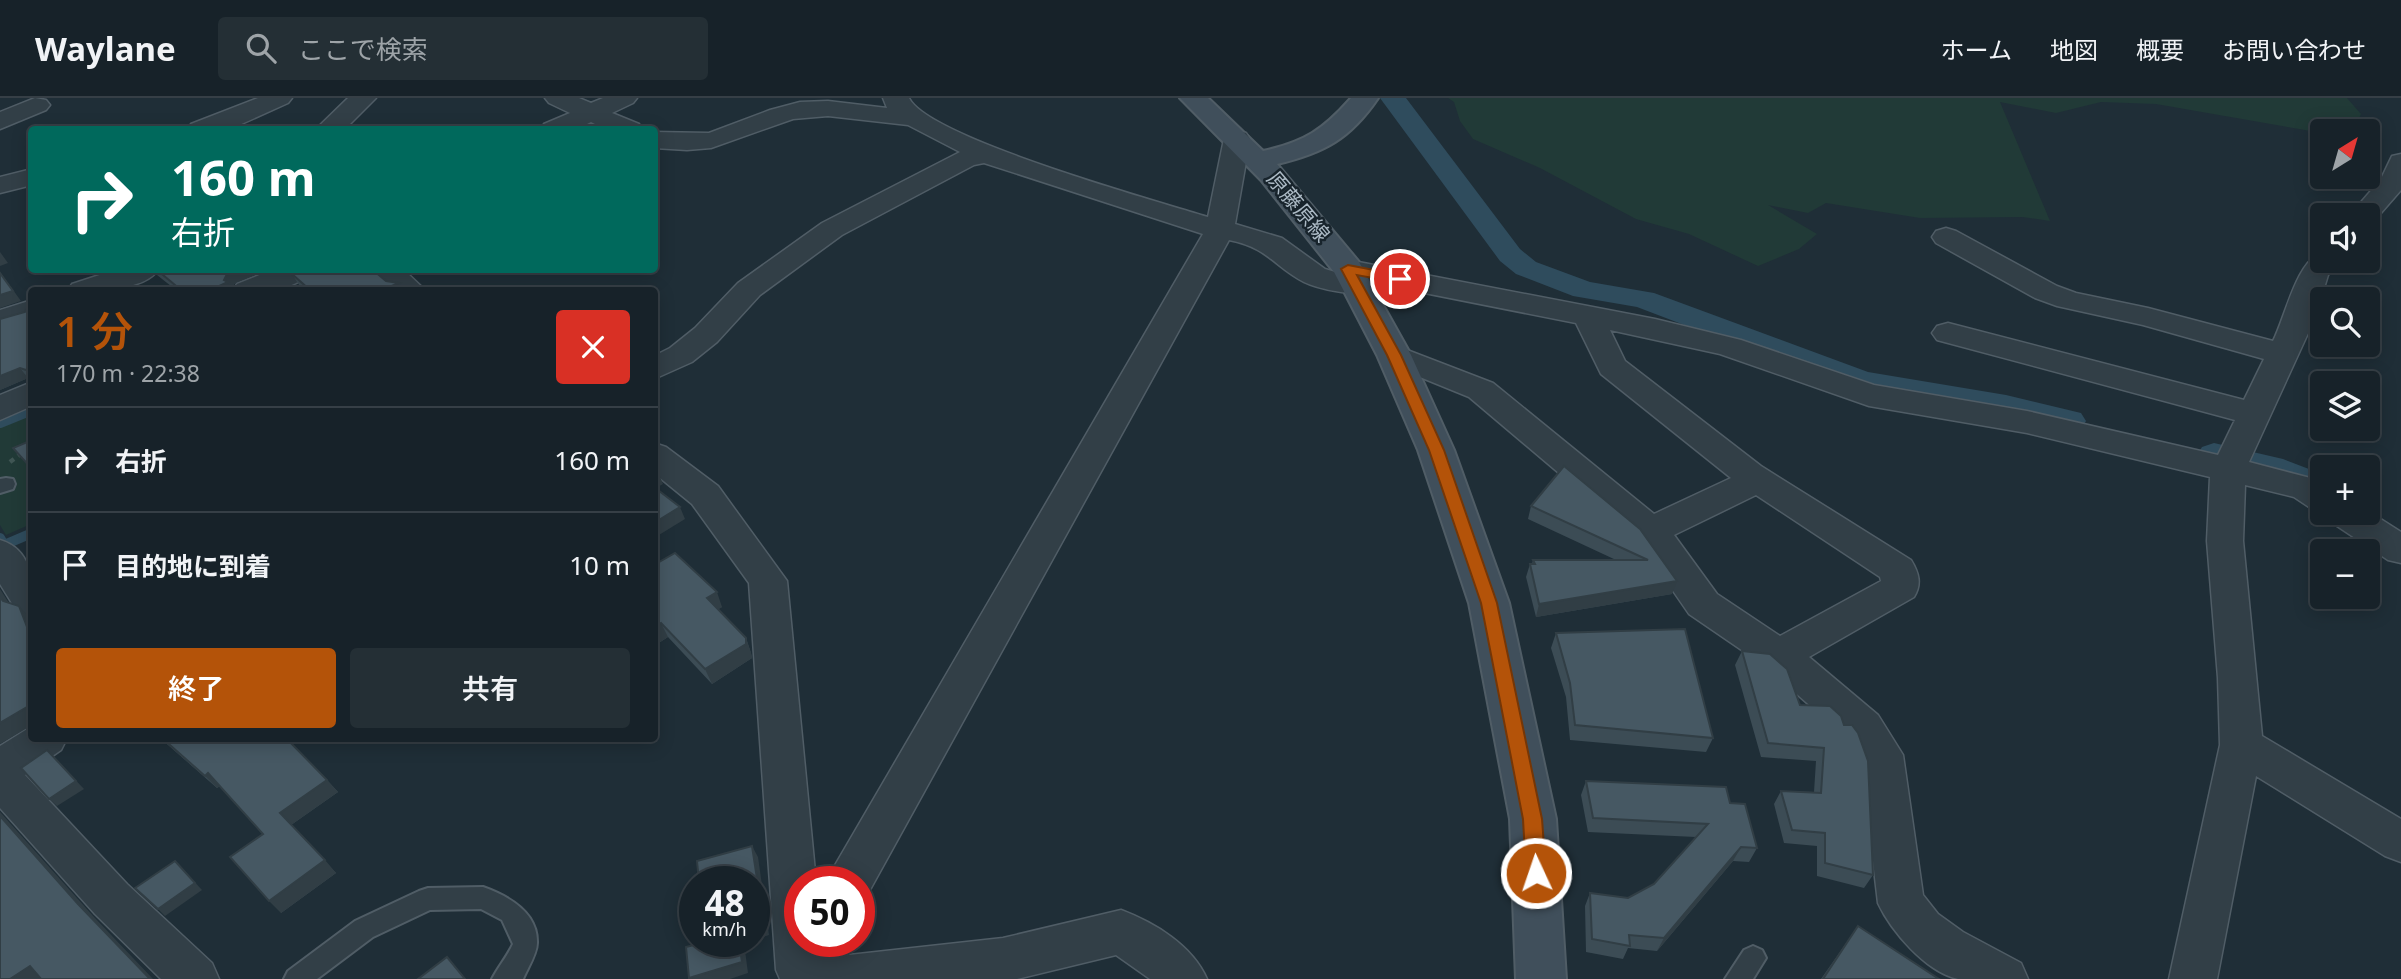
<!DOCTYPE html>
<html lang="ja">
<head>
<meta charset="utf-8">
<style>
	body { margin:0; font-family:"Noto Sans","Noto Sans JP",sans-serif; background:#242f35; color:#f1f3f6; height:100vh; display:flex; flex-direction:column; font-size:26px; white-space:nowrap }
	* { box-sizing:border-box; margin:0 }
	p { font-size:23px; color:#9ea4a8 }
	.icon { flex:none; width:38px; height:38px; fill:none; stroke:currentColor; stroke-width:2; stroke-linecap:round; stroke-linejoin:round }
	.map { position:relative; flex:1; overflow:hidden }
	.panel { position:absolute; left:28px; top:189px; width:630px; height:455px; display:flex; flex-direction:column; background:#172229; border-radius:7px; box-shadow:0 4px 18px #0003,0 0 0 2px #363f46 }
	.panel>* { flex:none }
	.guide { position:absolute; left:28px; top:28px; width:630px; height:147px; border-radius:7px; box-shadow:0 4px 18px #0003,0 0 0 2px #363f46; background:#00695c; color:#fff; overflow:hidden }
	.needle { width:46px; rotate:37deg }
	.buttons { position:absolute; left:2310px; top:21px; display:grid; gap:14px }
	.buttons a { display:grid; place-items:center; width:70px; height:70px; border-radius:7px; background:#172229; box-shadow:0 4px 18px #0003,0 0 0 2px #363f46; font-size:35px }
	.speed { position:absolute; left:679px; top:768px; display:flex; gap:14px; font-size:35px; font-weight:700; text-align:center }
	.speed>* { display:grid; place-content:center; width:91px; height:91px; border-radius:50%; background:#172229; box-shadow:0 4px 18px #0003,0 0 0 2px #363f46; line-height:1 }
	.speed small { font-size:18px; font-weight:400 }
	.speed .limit { border:10px solid #d22; background:#fff; color:#111 }
	.pin { position:absolute; display:grid; place-items:center; width:60px; height:60px; color:#fff; margin:-30px; border:4px solid #fff; border-radius:50%; box-shadow:0 2px 7px #0007 }
	.me { position:absolute; width:77px; margin:-38px; rotate:357deg; stroke-linejoin:round; filter:drop-shadow(0 0 5px #0008) }
	.turn { display:flex; align-items:center; gap:24px; height:147px; padding:0 28px; font-size:32px }
	.turn .icon { width:91px; height:91px; stroke-width:2.5 }
	.turn b { display:block; font-size:49px; line-height:60px }
	.round { display:grid; place-items:center; flex:none; width:74px; height:74px; border-radius:7px; background:#242f35 }
	.head { display:flex; align-items:center; justify-content:space-between; height:119px; padding:0 28px }
	h1 { font-size:42px; font-weight:600; line-height:52px; color:#b45309 }
	.primary-button { display:flex; gap:14px; margin-top:auto; padding:14px 28px }
	.primary-button a { flex:1; height:80px; border-radius:7px; background:#b45309; color:#fff; font-size:28px; font-weight:600; line-height:80px; text-align:center }
	.primary-button a+a { background:#242f35; color:#f1f3f6 }
	ul { padding:0; list-style:none }
	li { display:flex; align-items:center; gap:21px; height:105px; padding:0 28px; border-top:2px solid #363f46 }
	li div { flex:1 }
	li b { display:block; font-size:26px }
	li em { font-style:normal }
	header { display:flex; align-items:center; gap:42px; box-sizing:border-box; height:98px; padding:0 35px; background:#172229; border-bottom:2px solid #363f46 }
	header strong { font-size:33px }
	nav { display:flex; gap:38px; margin-inline-start:auto; font-size:24px }
	.search { width:490px; height:63px; background:#242f35; display:flex; align-items:center; gap:18px; box-sizing:border-box; padding:0 24px; border-radius:7px; color:#9ea4a8; font-size:26px }
	.map>svg:first-child { display:block }
	.green { fill:#213a37 }
	.lines { fill:none; stroke-linecap:round; stroke-linejoin:round }
	.stream { stroke:#2f4c5d; stroke-width:10 }
	.canal { fill:#2f4c5d; fill-rule:evenodd }
	.lane-casing { stroke:#505d66; stroke-width:4 }
	.street-casing { stroke:#505d66; stroke-width:3 }
	.secondary-casing { stroke:#505d66; stroke-width:4 }
	.path { stroke:#405654; stroke-width:4.5; stroke-dasharray:5 5; stroke-linecap:butt }
	.lane { fill:#323f47; fill-rule:evenodd }
	.street { fill:#323f47; fill-rule:evenodd }
	.secondary { fill:#404f5b; fill-rule:evenodd }
	.wall { fill:#3c4c55 }
	.shaded-wall { fill:#313e45 }
	.building { fill:#465863; stroke:#313e45; stroke-width:2 }
	.route { fill:#b45309; stroke:#753606; stroke-width:2 }
	.labels { text-anchor:middle; stroke-width:5; stroke-linejoin:round; paint-order:stroke }
	.street-label { font-size:21px; fill:#acbac5; stroke:#18242c }
</style>
</head>
<body>
<header>
<strong>Waylane</strong>
<div class="search"><svg class="icon" aria-label="search" viewBox="0 0 24 24"><circle cx="10" cy="10" r="6"/><path d="M15 15l6 6"/></svg>ここで検索</div>
<nav><a>ホーム</a><a>地図</a><a>概要</a><a>お問い合わせ</a></nav>
</header>
<div class="map">
<svg width="2401" height="881" viewBox="0 0 2401 881">
	<rect width="100%" height="100%" fill="#1f2e37"/>
	<g class="green">
		<polygon points="1448,0 2347,0 2361,16 2355,28 2341,33 2322,35 2156,6 2101,4 2056,15 2000,4 2050,123 2023,119 1920,120 1826,105 1808,115 1768,107 1817,136 1799,151 1758,168 1689,136 1636,121 1540,70 1473,41 1460,23 1454,4"/>
		<polygon points="31,315 31,426 6,437 0,427 0,328"/>
	</g>
	<g class="lines">
		<g class="stream">
			<polyline points="0,325 32,312"/>
			<polyline points="0,440 4,447 32,435"/>
		</g>
		<g class="canal">
			<polygon points="1380,0 1406,0 1520,151 1536,164 1590,184 1654,195 1868,274 2006,297 2081,315 2086,323 2081,331 2069,334 2006,319 1850,290 1637,209 1573,198 1516,176 1500,163"/>
			<polygon points="2214,345 2283,361 2322,376 2322,402 2263,379 2202,365 2197,357 2202,349"/>
		</g>
		<g class="lane-casing">
			<g id="lane">
				<polygon points="6,380 13,381 15,386 13,391 0,395 0,381"/>
				<path d="M483,789C508,798 538,814 537,845C537,856 527,871 523,881H492C498,869 507,859 513,846L502,822L481,811L430,812L373,839L317,881H284L288,873L355,823L419,793L428,790Z"/>
				<polygon points="1753,848 1762,852 1766,860 1753,881 1725,881 1744,852"/>
			</g>
		</g>
		<g class="street-casing">
			<g id="street">
				<polygon points="35,0 46,2 50,7 46,12 0,31 0,14"/>
				<polygon points="258,0 292,0 288,5 228,32 187,32 191,26"/>
				<polygon points="348,0 376,0 344,32 315,32"/>
				<polygon points="545,0 579,0 591,5 603,0 637,0 633,5 612,15 639,26 643,32 607,32 591,24 575,32 540,32 544,26 570,15 549,5"/>
				<path d="M883,0H909C928,40 1157,103 1208,119L1224,41L1228,35L1237,33L1246,35L1250,41L1235,126L1282,140L1325,171L1335,174L1333,171L1338,165L1348,162L1655,221L1741,242L1874,287L2027,313L2218,357L2235,322L1937,242L1932,235L1937,228L1948,225L2244,302L2264,261L2143,227L2057,208L2035,200L1936,145L1932,139L1936,133L1946,130L1956,133L2057,188L2076,195L2148,210L2273,243C2285,220 2297,161 2322,155V163H2340L2328,177L2315,220L2249,364L2322,383V412L2309,409L2294,399L2245,387L2243,443L2262,638L2401,721V764L2385,758L2256,678L2217,881H2169L2220,647L2218,580L2207,443L2210,379L2027,335L1869,308L1720,256L1610,232L1625,263L1761,368L1911,462C1919,475 1922,486 1914,499L1809,559L1878,617L1903,657L1923,797L1938,816L1963,834L2021,865L2028,881C2008,881 1977,881 1958,881C1926,874 1891,833 1878,805L1861,661L1848,641L1765,568L1689,516L1638,442L1469,299L1383,264L1378,257L1383,250L1394,247L1493,285L1654,416L1731,380L1601,276L1576,225L1369,184L1372,188L1368,194C1353,198 1318,191 1304,184C1273,168 1269,150 1229,142L866,799L859,801V784H827L834,769L1203,136L984,65L974,67L842,137L760,197L717,244L692,264L654,281V258L670,250L695,230L738,185L822,125L960,54L908,27L828,18L793,21L711,50L687,52L654,50V34L709,35L770,12L800,4L828,3L887,10ZM1756,397L1880,479L1881,483L1780,538L1717,496L1674,437Z"/>
				<polygon points="2401,56 2401,92 2374,123 2368,125 2368,117 2350,117 2381,81 2392,58"/>
				<polygon points="32,71 32,87 0,95 0,79"/>
				<path d="M115,172H158C144,193 91,194 68,192L72,186Z"/>
				<path d="M272,172H312C297,194 257,194 233,192L237,186Z"/>
				<polygon points="372,172 404,172 425,192 393,192"/>
				<polygon points="32,202 32,222 0,232 0,212"/>
				<polygon points="32,284 32,308 0,322 0,297"/>
				<path d="M654,345L666,349L718,388L787,483L816,784H800V844H821L822,854L840,858L1003,840L1121,812C1155,825 1192,847 1207,881H1150L1116,857L1017,881H780L776,872L749,485L692,406L654,375Z"/>
				<polygon points="2368,413 2401,434 2401,465 2388,462 2331,424 2326,415"/>
				<path d="M0,442C36,453 32,489 32,519L18,515L0,486Z"/>
				<polygon points="32,628 32,640 67,640 61,652 25,677 127,786 212,865 219,881 161,881 95,816 0,710 0,648"/>
			</g>
		</g>
		<g class="secondary-casing">
			<path id="secondary" d="M1180,0H1208L1263,53C1304,44 1323,32 1351,0H1378C1350,41 1324,55 1277,66L1359,164L1411,257L1454,352L1509,505L1556,721L1566,881H1516L1510,721L1469,505L1418,352L1377,257L1334,174L1261,82Z"/>
		</g>
		<polyline class="path" points="10,364 32,347"/>
		<use href="#lane" class="lane"/>
		<use href="#street" class="street"/>
		<use href="#secondary" class="secondary"/>
	</g>
	<g class="wall">
		<polygon points="154,172 266,172 235,185 231,190 233,192 176,192 157,177"/>
		<polygon points="292,176 399,185 403,192 305,192 299,187"/>
		<polygon points="32,208 32,282 28,280 0,292 0,221 25,214"/>
		<polygon points="1531,408 1640,431 1672,496 1536,519 1526,479 1530,466 1532,466 1533,462 1616,462 1528,421"/>
		<polygon points="654,467 722,509 718,511 746,540 751,555 752,560 712,586 668,539 654,548"/>
		<polygon points="1556,535 1713,640 1706,654 1570,642 1566,599 1551,550"/>
		<polygon points="1742,553 1800,607 1830,608 1873,777 1864,790 1817,778 1817,748 1784,745 1774,706 1781,693 1814,694 1816,663 1761,659 1735,567"/>
		<polygon points="160,640 286,640 327,682 338,694 291,727 336,775 281,815 263,736 220,688 217,690"/>
		<polygon points="1586,683 1730,705 1757,750 1749,764 1733,763 1657,853 1628,850 1623,861 1586,854 1585,808 1590,795 1628,800 1654,786 1696,739 1588,734 1581,697"/>
		<polygon points="1858,828 1939,881 1821,881"/>
	</g>
	<g class="shaded-wall">
		<polygon points="0,154 8,165 0,168"/>
		<polygon points="234,172 266,172 235,185 231,190 233,192 219,192 217,189 228,174"/>
		<polygon points="0,174 21,203 0,210"/>
		<polygon points="399,185 403,192 382,192"/>
		<polygon points="20,270 28,280 0,292 0,278"/>
		<polygon points="32,270 32,280 26,272"/>
		<polygon points="658,374 663,386 654,391 654,376"/>
		<polygon points="680,409 685,421 654,440 654,425"/>
		<polygon points="1677,483 1672,496 1536,519 1539,506"/>
		<polygon points="0,491 16,516 3,503 0,499"/>
		<polygon points="717,494 722,509 713,515 707,500"/>
		<polygon points="19,508 32,522 32,542"/>
		<polygon points="661,525 668,539 654,548 654,529"/>
		<polygon points="746,540 751,555 752,560 712,586 705,571"/>
		<polygon points="32,606 32,627 0,646 0,625"/>
		<polygon points="47,652 84,691 57,708 49,701"/>
		<polygon points="208,675 220,688 217,690 205,678"/>
		<polygon points="327,682 338,694 291,727 280,715"/>
		<polygon points="0,714 93,818 153,881 150,881 78,806 0,718"/>
		<polygon points="752,748 758,759 769,837 754,842"/>
		<polygon points="1741,749 1733,763 1657,853 1664,840"/>
		<polygon points="325,762 336,775 281,815 269,803"/>
		<polygon points="175,763 202,792 165,818 158,811"/>
		<polygon points="739,844 748,844 744,845 748,875 730,881 690,881 689,880"/>
		<polygon points="30,868 43,881 10,881"/>
	</g>
	<g class="building">
		<polygon points="157,172 234,172 228,174 224,182 228,184 217,189 221,192 181,192"/>
		<polygon points="298,172 373,172 386,183 399,185 382,192 310,192 292,176"/>
		<polygon points="0,175 13,193 0,197"/>
		<polygon points="32,208 32,270 26,272 20,270 0,278 0,221 25,214 27,210"/>
		<polygon points="32,342 32,371 13,350"/>
		<polygon points="1564,368 1640,431 1677,483 1539,506 1530,466 1535,466 1533,462 1648,462 1531,408"/>
		<polygon points="654,389 680,409 654,425"/>
		<polygon points="675,455 717,494 707,500 746,540 746,546 705,571 661,525 654,529 654,467"/>
		<polygon points="0,499 3,503 19,508 32,542 32,583 28,585 32,590 32,606 0,625"/>
		<polygon points="1685,531 1713,640 1575,627 1570,585 1556,535"/>
		<polygon points="1742,553 1770,556 1787,571 1800,607 1830,608 1841,618 1844,627 1852,627 1858,635 1868,663 1873,777 1825,765 1825,735 1792,732 1781,693 1821,695 1824,650 1768,645"/>
		<polygon points="162,640 286,640 327,682 280,715 325,762 269,803 230,759 263,736 208,675 205,678"/>
		<polygon points="47,652 76,683 49,701 21,670"/>
		<polygon points="1586,683 1726,689 1730,705 1745,706 1757,750 1741,749 1664,840 1629,837 1630,848 1592,841 1590,795 1628,800 1654,786 1708,726 1593,720"/>
		<polygon points="0,718 78,806 150,881 41,881 30,868 10,881 0,881"/>
		<polygon points="752,748 764,826 754,829 754,784 699,784 697,763"/>
		<polygon points="175,763 195,785 158,811 135,790"/>
		<polygon points="1858,828 1939,881 1823,881"/>
		<polygon points="705,844 739,844 742,864 689,880 686,849"/>
		<polygon points="447,859 465,881 418,881"/>
	</g>
	<polygon class="route" points="1348,167 1400,177 1406,181 1400,185 1357,177 1401,257 1444,352 1497,505 1542,721 1546,775 1543,781 1536,783 1529,781 1526,775 1523,721 1481,505 1429,352 1387,257 1341,171"/>
	<g class="labels">
		<g class="street-label">
			<text transform="translate(1298 109) rotate(50)" y="7">原藤原線</text>
		</g>
	</g>
</svg>
<div class="buttons">
<a><svg class="needle" viewBox="-14 -14 28 28"><path d="M0-13l5 13h-10z" fill="#e53935"/><path d="M0 13l5-13h-10z" fill="#9ea4a8"/></svg></a>
<a><svg class="icon" aria-label="sound" viewBox="0 0 24 24"><path d="M4 9h4l5-4v14l-5-4H4zM17 9q2 3 0 6"/></svg></a>
<a><svg class="icon" aria-label="search" viewBox="0 0 24 24"><circle cx="10" cy="10" r="6"/><path d="M15 15l6 6"/></svg></a>
<a><svg class="icon" aria-label="layers" viewBox="0 0 24 24"><path d="M12 4l9 5-9 5-9-5zM3 14l9 5 9-5"/></svg></a>
<a>+</a>
<a>−</a>
</div>
<div class="speed"><div>48<small>km/h</small></div><div class="limit">50</div></div>
<div class="pin" style="left:1400px;top:181px;background:#d93025"><svg class="icon" aria-label="arrive" viewBox="0 0 24 24"><path d="M6 21V4h12l-3 4 3 4H6"/></svg></div>
<svg class="me" style="left:1536px;top:775px" viewBox="-20 -20 40 40"><circle r="17" fill="#b45309" stroke="#fff" stroke-width="3"/><path d="M0-11L8 9 0 5-8 9z" fill="#fff"/></svg>
<div class="guide">
<div class="turn"><svg class="icon" aria-label="right" viewBox="0 0 24 24"><path d="M7 20v-9h11M14 6l5 5-5 5"/></svg><div><b>160 m</b>右折</div></div>
</div>
<section class="panel">
<div class="head"><div><h1>1 分</h1><p>170 m · 22:38</p></div><a class="round" style="background:#d93025;color:#fff"><svg class="icon" aria-label="close" viewBox="0 0 24 24"><path d="M6 6l12 12M18 6L6 18"/></svg></a></div>
<ul>
<li><svg class="icon" aria-label="right" viewBox="0 0 24 24"><path d="M7 20v-9h11M14 6l5 5-5 5"/></svg><div><b>右折</b></div><em>160 m</em></li>
<li><svg class="icon" aria-label="arrive" viewBox="0 0 24 24"><path d="M6 21V4h12l-3 4 3 4H6"/></svg><div><b>目的地に到着</b></div><em>10 m</em></li>
</ul>
<div class="primary-button"><a>終了</a><a>共有</a></div>
</section>
</div>
</body>
</html>
